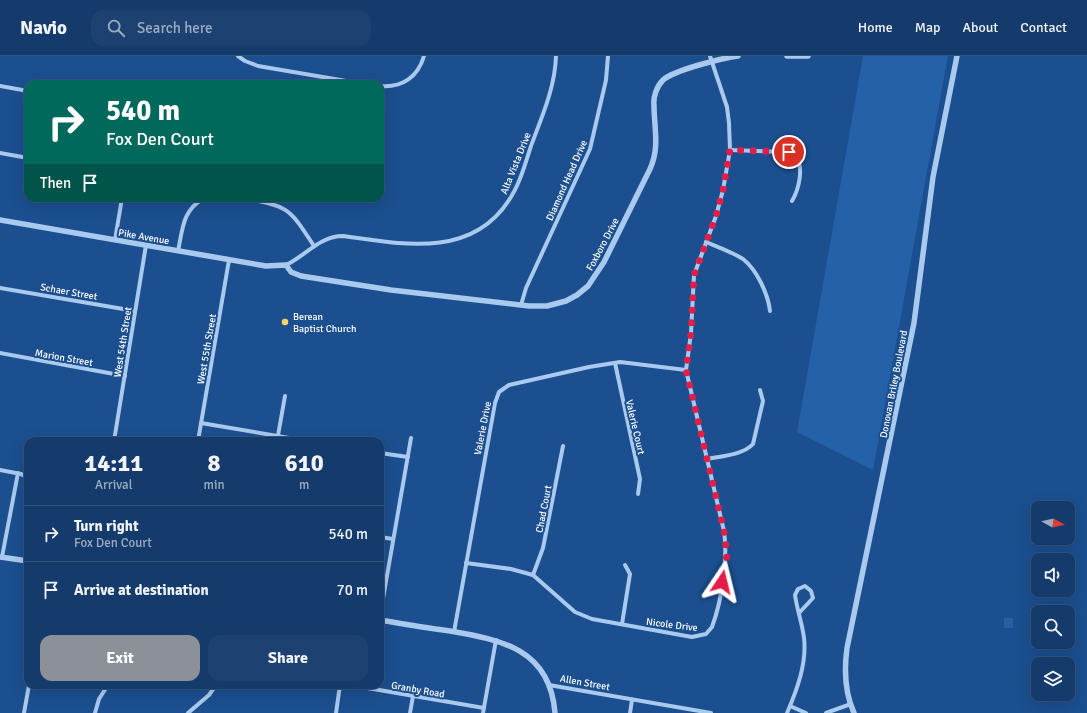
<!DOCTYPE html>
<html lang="en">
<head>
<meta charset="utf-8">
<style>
	body { margin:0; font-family:Signika,sans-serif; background:#1d4271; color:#f1f3f6; height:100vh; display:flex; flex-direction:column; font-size:15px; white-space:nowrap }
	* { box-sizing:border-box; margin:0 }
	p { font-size:13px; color:#9dadc1 }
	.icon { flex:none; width:22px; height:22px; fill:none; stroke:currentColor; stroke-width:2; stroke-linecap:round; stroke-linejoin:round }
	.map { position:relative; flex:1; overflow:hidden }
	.sheet { position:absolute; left:24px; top:381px; width:360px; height:252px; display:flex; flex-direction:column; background:#143b6b; border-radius:12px; box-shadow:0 4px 16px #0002,0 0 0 1px #33557e }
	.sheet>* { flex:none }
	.guide { position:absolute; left:24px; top:24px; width:360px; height:122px; border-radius:12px; box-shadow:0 4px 16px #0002,0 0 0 1px #33557e; background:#00695c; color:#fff; overflow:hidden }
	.needle { width:26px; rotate:98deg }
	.tools { position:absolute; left:1031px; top:445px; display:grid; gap:8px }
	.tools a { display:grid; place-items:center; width:44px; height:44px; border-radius:8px; background:#143b6b; box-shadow:0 4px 16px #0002,0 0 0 1px #33557e; font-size:20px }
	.pin { position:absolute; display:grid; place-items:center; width:34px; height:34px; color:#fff; margin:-17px; border:2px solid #fff; border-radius:50%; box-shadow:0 1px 4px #0007 }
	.me { position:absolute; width:44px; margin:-22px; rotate:10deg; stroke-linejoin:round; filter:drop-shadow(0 0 3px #0008) }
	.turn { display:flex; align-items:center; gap:14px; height:84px; padding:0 16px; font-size:18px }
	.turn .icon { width:52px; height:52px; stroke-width:2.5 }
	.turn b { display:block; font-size:28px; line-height:34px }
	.then { display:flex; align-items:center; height:38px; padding:0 16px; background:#0003; gap:8px; font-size:15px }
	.eta { display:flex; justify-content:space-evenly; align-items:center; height:68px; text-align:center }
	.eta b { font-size:24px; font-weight:800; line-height:28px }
	.primary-button { display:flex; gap:8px; margin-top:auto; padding:8px 16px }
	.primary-button a { flex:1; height:46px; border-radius:12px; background:#8c9099; color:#fff; font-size:16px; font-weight:800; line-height:46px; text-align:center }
	.primary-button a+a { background:#1d4271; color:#f1f3f6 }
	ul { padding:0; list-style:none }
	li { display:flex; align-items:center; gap:12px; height:56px; padding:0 16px; border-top:1px solid #33557e }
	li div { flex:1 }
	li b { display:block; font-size:15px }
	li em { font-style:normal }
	header { display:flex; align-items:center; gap:24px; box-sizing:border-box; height:56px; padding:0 20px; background:#143b6b; border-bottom:1px solid #33557e }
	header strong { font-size:19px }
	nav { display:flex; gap:22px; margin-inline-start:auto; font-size:14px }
	.search { width:280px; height:36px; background:#1d4271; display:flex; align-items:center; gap:10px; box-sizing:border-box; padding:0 14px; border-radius:12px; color:#9dadc1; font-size:15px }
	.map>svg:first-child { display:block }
	.green { fill:#2461a8 }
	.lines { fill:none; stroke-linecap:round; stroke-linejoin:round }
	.minor { stroke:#a9c9ee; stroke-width:4 }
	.tertiary { stroke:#a9c9ee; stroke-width:5.5 }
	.route { stroke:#e11d48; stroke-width:7; stroke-dasharray:0 12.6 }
	.poi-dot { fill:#ffd166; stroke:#1b4f8f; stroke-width:1.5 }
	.labels { text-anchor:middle; stroke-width:4; stroke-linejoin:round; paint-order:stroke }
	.street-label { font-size:10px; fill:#fff; stroke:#1b4f8f }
	.poi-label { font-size:10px; fill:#fff; stroke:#1b4f8f; text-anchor:start }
</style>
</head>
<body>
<header>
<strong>Navio</strong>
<div class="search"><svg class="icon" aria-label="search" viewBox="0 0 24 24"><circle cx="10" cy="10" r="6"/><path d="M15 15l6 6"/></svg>Search here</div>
<nav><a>Home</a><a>Map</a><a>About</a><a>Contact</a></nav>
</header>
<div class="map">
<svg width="1087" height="657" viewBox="0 0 1087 657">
	<rect width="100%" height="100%" fill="#1b4f8f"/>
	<g class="green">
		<polygon points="863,0 948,0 873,414 797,376"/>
		<rect x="1004" y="562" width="9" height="10"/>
	</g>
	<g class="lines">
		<g class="minor">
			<polyline points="238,0 245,5 258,10 364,28"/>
			<polyline points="0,30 28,35"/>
			<path d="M380,30C402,32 418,21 424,0"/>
			<path d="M730,94L786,96L796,100C804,112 799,133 792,145"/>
			<polyline points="0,97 28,102"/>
			<path d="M242,142C289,151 288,150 314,190"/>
			<polyline points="115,184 122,142"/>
			<path d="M706,186C718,191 732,196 743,203C757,214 768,238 770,255"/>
			<path d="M178,195C183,172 182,155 204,142"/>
			<path d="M286,209C305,200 320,180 343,180C401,188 471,203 509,144C520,128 525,108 531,90C542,60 555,32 556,0"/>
			<polyline points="0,232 135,255"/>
			<polyline points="521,249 526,232 590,93 606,24 608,0"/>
			<polyline points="0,297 125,320"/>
			<polyline points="615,307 640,423 638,438"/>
			<polyline points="201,367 307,385"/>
			<polyline points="67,385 72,382"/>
			<polyline points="114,385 146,189"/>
			<polyline points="198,385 229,204"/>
			<polyline points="277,385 285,340"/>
			<polyline points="380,397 408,401"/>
			<path d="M707,403C721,400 743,399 753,388L763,345L760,334"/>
			<polyline points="0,414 21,418 28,422"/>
			<polyline points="380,481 393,483"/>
			<polyline points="2,501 18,417"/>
			<path d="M466,507L511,513L533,519L575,556L592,563L692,581L706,578L712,571C722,544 728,503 724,475L686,314L691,277L694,219L716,160L723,134L730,94L729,67L727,51L710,0"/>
			<polyline points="533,519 543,492 563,390"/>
			<polyline points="380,560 411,382"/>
			<polyline points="622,568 630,518 625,509"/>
			<polyline points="454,576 495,347 499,336 509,329 589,311 620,306 686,314"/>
			<polyline points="350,629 484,652"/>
			<polyline points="549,629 711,657"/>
			<polyline points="790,650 806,657"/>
			<polyline points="24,657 29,629"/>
			<polyline points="95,657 99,643 108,629"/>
			<polyline points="188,657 209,639 216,629"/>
			<polyline points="336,657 340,629"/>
			<polyline points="410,657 413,640"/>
			<polyline points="483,657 496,584"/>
			<polyline points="630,657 632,644"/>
			<path d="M787,657C797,634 807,607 804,582C802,566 797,554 795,539L798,533L805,530L811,535L813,542L799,557"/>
			<polyline points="826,657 851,648"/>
		</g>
		<g class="tertiary">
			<polyline points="787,0 808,0"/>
			<path d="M0,164L266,210L286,209L291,216L301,220L391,234L529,250H547L566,245L577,239L588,230L604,206L650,113C660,91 654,72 654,49C653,41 657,30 663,24C674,14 723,2 738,0"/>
			<polyline points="0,501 28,505"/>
			<path d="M380,564C403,568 427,572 450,575C502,584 550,593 555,657"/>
			<path d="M854,657C845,637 844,614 847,592L914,267L933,121L957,0"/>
		</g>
	</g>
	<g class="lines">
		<polyline class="route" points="722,526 727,499 724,475 686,314 691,277 694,219 716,160 723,134 730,94 789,96"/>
	</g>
	<circle class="poi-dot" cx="285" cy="266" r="4"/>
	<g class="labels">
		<g class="street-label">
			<text transform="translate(515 107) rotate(-68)" y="4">Alta Vista Drive</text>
			<text transform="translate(566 124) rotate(-66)" y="4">Diamond Head Drive</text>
			<text transform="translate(144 180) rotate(10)" y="4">Pike Avenue</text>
			<text transform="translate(602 188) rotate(-62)" y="4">Foxboro Drive</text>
			<text transform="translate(69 235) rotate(10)" y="4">Schaer Street</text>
			<text transform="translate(122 286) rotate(-81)" y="4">West 54th Street</text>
			<text transform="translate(206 293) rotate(-80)" y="4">West 55th Street</text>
			<text transform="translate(64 301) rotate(10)" y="4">Marion Street</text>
			<text transform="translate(893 328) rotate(-79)" y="4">Donovan Briley Boulevard</text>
			<text transform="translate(636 371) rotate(77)" y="4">Valerie Court</text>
			<text transform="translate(482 372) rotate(-79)" y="4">Valerie Drive</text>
			<text transform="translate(543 453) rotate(-79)" y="4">Chad Court</text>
			<text transform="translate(672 568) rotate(7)" y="4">Nicole Drive</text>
			<text transform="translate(585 626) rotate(10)" y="4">Allen Street</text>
			<text transform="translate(418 633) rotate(10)" y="4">Granby Road</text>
		</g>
		<g class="poi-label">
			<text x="293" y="264">Berean<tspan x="293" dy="12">Baptist Church</tspan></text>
		</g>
	</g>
</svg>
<div class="tools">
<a><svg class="needle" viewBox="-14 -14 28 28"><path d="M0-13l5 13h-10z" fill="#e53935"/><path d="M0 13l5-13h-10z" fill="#9dadc1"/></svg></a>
<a><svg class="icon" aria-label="sound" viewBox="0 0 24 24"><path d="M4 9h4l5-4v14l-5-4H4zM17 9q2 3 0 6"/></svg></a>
<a><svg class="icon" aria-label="search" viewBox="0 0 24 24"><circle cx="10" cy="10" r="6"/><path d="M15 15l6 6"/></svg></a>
<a><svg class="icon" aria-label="layers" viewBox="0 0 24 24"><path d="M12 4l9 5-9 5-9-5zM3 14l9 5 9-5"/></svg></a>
</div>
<div class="pin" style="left:789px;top:96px;background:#d93025"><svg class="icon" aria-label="arrive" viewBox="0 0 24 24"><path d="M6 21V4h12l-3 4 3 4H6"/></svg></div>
<svg class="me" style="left:722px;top:526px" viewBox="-20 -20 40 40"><path d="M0-17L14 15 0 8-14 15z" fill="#e11d48" stroke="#fff" stroke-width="4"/></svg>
<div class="guide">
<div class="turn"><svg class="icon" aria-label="right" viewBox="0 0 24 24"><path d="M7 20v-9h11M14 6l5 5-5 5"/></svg><div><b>540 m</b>Fox Den Court</div></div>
<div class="then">Then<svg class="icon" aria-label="arrive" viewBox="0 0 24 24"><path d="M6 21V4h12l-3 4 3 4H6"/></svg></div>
</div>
<section class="sheet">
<div class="eta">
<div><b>14:11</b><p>Arrival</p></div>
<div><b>8</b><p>min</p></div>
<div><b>610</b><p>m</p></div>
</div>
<ul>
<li><svg class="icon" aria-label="right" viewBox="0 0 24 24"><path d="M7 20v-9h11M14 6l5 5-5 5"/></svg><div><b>Turn right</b><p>Fox Den Court</p></div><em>540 m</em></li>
<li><svg class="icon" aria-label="arrive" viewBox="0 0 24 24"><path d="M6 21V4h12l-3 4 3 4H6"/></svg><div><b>Arrive at destination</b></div><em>70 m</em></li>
</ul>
<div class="primary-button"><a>Exit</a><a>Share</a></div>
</section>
</div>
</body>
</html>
